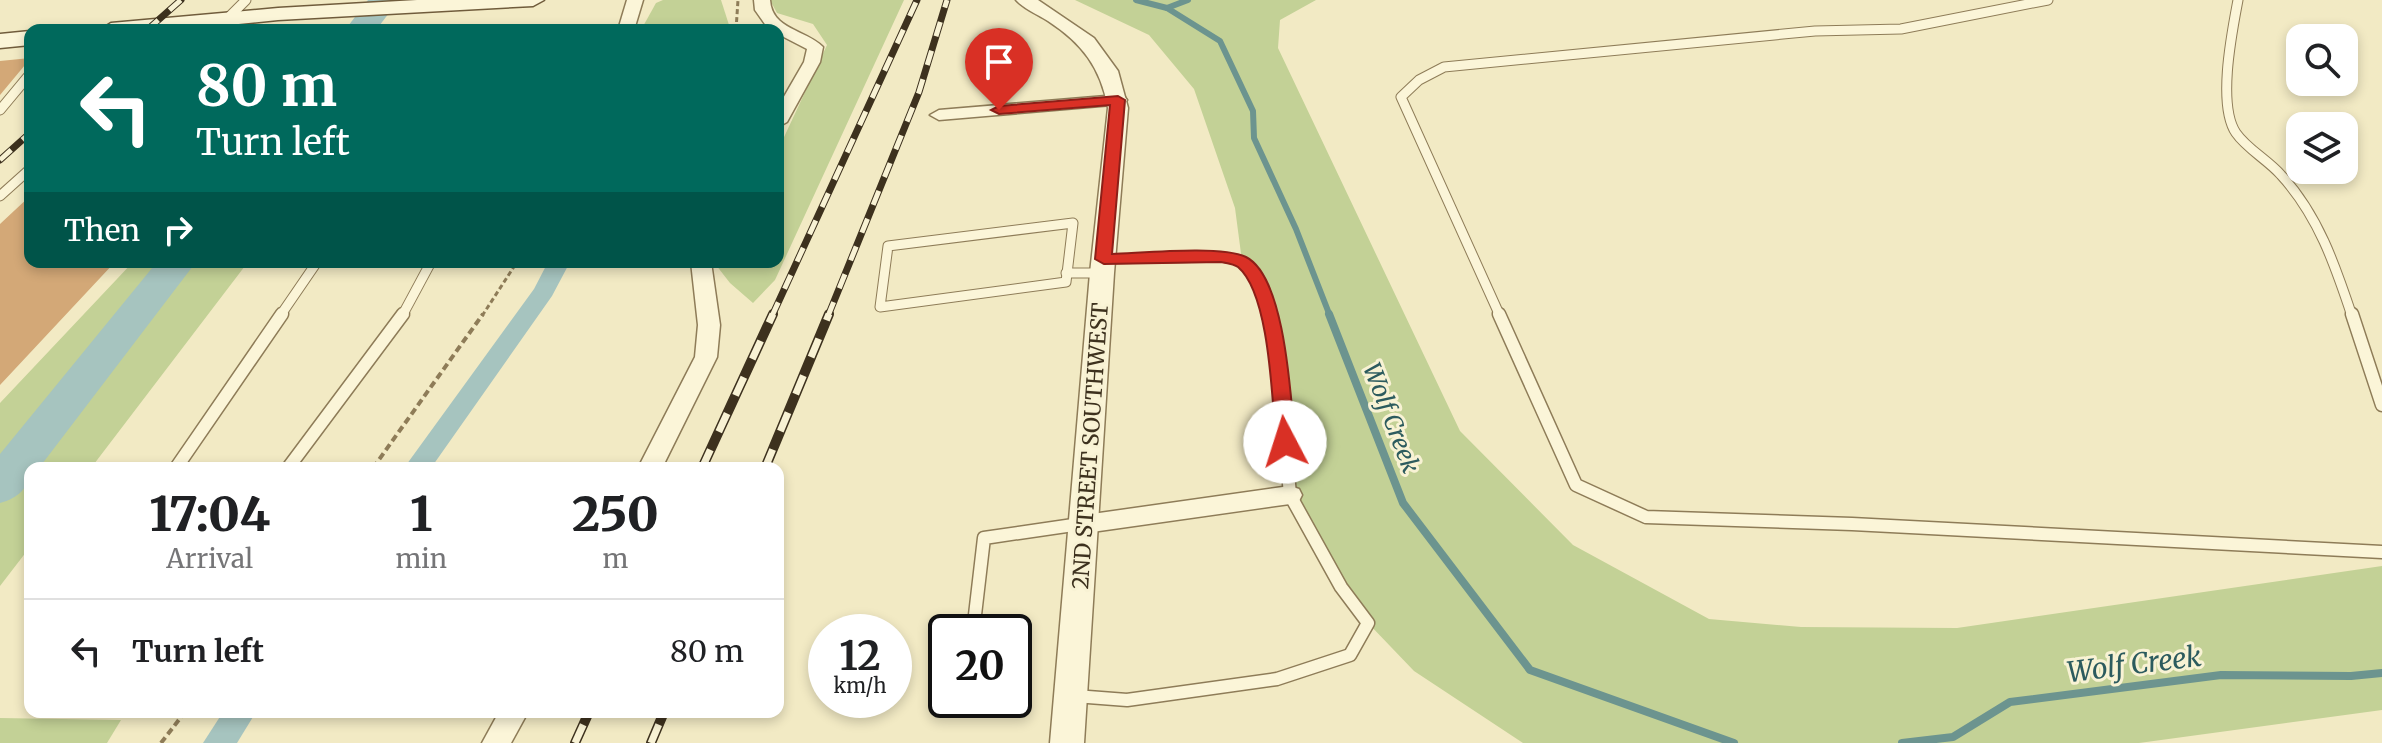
<!DOCTYPE html>
<html lang="en">
<head>
<meta charset="utf-8">
<style>
	body { margin:0; font-family:Merriweather,serif; background:#f6f6f6; color:#202124; height:100vh; display:flex; flex-direction:column; font-size:30px; white-space:nowrap }
	* { box-sizing:border-box; margin:0 }
	p { font-size:26px; color:#757577 }
	.icon { flex:none; width:44px; height:44px; fill:none; stroke:currentColor; stroke-width:2; stroke-linecap:round; stroke-linejoin:round }
	.map { position:relative; flex:1; overflow:hidden }
	.drawer { position:absolute; left:24px; top:462px; width:760px; height:256px; display:flex; flex-direction:column; background:#fff; border-radius:16px; box-shadow:0 4px 12px #0003 }
	.drawer>* { flex:none }
	.guide { position:absolute; left:24px; top:24px; width:760px; height:244px; border-radius:16px; box-shadow:0 4px 12px #0003; background:#00695c; color:#fff; overflow:hidden }
	.buttons { position:absolute; left:2286px; top:24px; display:grid; gap:16px }
	.buttons a { display:grid; place-items:center; width:72px; height:72px; border-radius:16px; background:#fff; box-shadow:0 4px 12px #0003; font-size:40px }
	.speed { position:absolute; left:808px; top:614px; display:flex; gap:16px; font-size:40px; font-weight:700; text-align:center }
	.speed>* { display:grid; place-content:center; width:104px; height:104px; border-radius:50%; background:#fff; box-shadow:0 4px 12px #0003; line-height:1 }
	.speed small { font-size:20px; font-weight:400 }
	.speed .limit { border:4px solid #111; border-radius:12px; background:#fff; color:#111 }
	.pin { position:absolute; display:grid; place-items:center; width:68px; height:68px; color:#fff; margin:-82px -34px; border-radius:50% 50% 50% 0; rotate:-45deg; box-shadow:0 0 8px #0007 }
	.pin .icon { rotate:45deg }
	.me { position:absolute; width:88px; margin:-44px; rotate:355deg; stroke-linejoin:round; filter:drop-shadow(0 0 6px #0008) }
	.turn { display:flex; align-items:center; gap:28px; height:168px; padding:0 40px; font-size:36px }
	.turn .icon { width:104px; height:104px; stroke-width:2.5 }
	.turn b { display:block; font-size:56px; line-height:68px }
	.then { display:flex; align-items:center; height:76px; padding:0 40px; background:#0003; gap:16px; font-size:30px }
	.eta { display:flex; justify-content:space-evenly; align-items:center; height:136px; text-align:center }
	.eta b { font-size:48px; font-weight:800; line-height:56px }
	ul { padding:0; list-style:none }
	li { display:flex; align-items:center; gap:24px; height:104px; padding:0 40px; border-top:2px solid #e0e0e0 }
	li div { flex:1 }
	li b { display:block; font-size:30px }
	li em { font-style:normal }
	.map>svg:first-child { display:block }
	.green { fill:#c3d196 }
	.lines { fill:none; stroke-linecap:round; stroke-linejoin:round }
	.stream-far1 { stroke:#6c948f; stroke-width:6 }
	.stream { stroke:#6c948f; stroke-width:8 }
	.canal { fill:#a6c4bf; fill-rule:evenodd }
	.river { fill:#a6c4bf; fill-rule:evenodd }
	.building { fill:#d3a877 }
	.service-far1-casing { stroke:#8e7c58; stroke-width:11 }
	.service-casing { stroke:#8e7c58; stroke-width:15 }
	.minor-casing { stroke:#8e7c58; stroke-width:3 }
	.tertiary-casing { stroke:#8e7c58; stroke-width:3 }
	.secondary-casing { stroke:#705c3c; stroke-width:3 }
	.path-far1 { stroke:#8e7c58; stroke-width:3; stroke-dasharray:5 3; stroke-linecap:butt }
	.path { stroke:#8e7c58; stroke-width:4; stroke-dasharray:7 4; stroke-linecap:butt }
	.service-far1 { stroke:#fbf5d8; stroke-width:9 }
	.service { stroke:#fbf5d8; stroke-width:12 }
	.minor { fill:#fbf5d8; fill-rule:evenodd }
	.tertiary { fill:#fbf5d8; fill-rule:evenodd }
	.secondary { fill:#fbf5d8; fill-rule:evenodd }
	.rail-far1-casing { stroke:#3d311e; stroke-width:7 }
	.rail-casing { stroke:#3d311e; stroke-width:10 }
	.rail-far1 { stroke:#f8f2d4; stroke-width:5; stroke-dasharray:15; stroke-linecap:butt }
	.rail { stroke:#f8f2d4; stroke-width:7; stroke-dasharray:20; stroke-linecap:butt }
	.route { fill:#d93025; stroke:#8d1f18; stroke-width:2 }
	.labels { text-anchor:middle; stroke-width:6; stroke-linejoin:round; paint-order:stroke }
	.street-label { font-size:22px; fill:#3d311e; stroke:#f8f2d4 }
	.water-label { font-size:24px; font-style:italic; fill:#2c5b5e; stroke:#f8f2d4 }
	.near-water-label { font-size:28px; font-style:italic; fill:#2c5b5e; stroke:#f8f2d4 }
</style>
</head>
<body>
<div class="map">
<svg width="2382" height="743" viewBox="0 0 2382 743">
	<rect width="100%" height="100%" fill="#f2eac4"/>
	<g class="green">
		<polygon points="663,0 721,0 729,25 727,30 641,30 656,3"/>
		<polygon points="770,0 904,0 775,280 753,303 730,283 716,265 717,262 778,262 778,150 827,45 813,24 777,13"/>
		<polygon points="1075,0 1316,0 1280,20 1278,48 1460,431 1573,545 1709,619 1801,627 1957,628 2382,566 2382,710 2139,743 1523,743 1414,671 1368,623 1290,495 1265,298 1242,261 1235,208 1194,89 1149,35"/>
		<polygon points="133,262 248,262 91,468 30,468 30,547 0,586 0,403"/>
		<polygon points="0,718 121,720 107,743 0,743"/>
	</g>
	<g class="lines">
		<g class="stream-far1">
			<polyline points="1136,0 1167,8 1220,41 1253,111 1254,138 1296,229 1330,316"/>
			<polyline points="1167,8 1188,0"/>
		</g>
		<g class="stream">
			<polyline points="1329,314 1403,503 1530,670 1734,743"/>
			<polyline points="1902,743 1953,737 2010,702 2221,675 2351,676 2382,673"/>
		</g>
		<g class="canal">
			<polygon points="548,262 570,262 552,296 431,468 404,468 534,289"/>
			<polygon points="223,712 256,712 237,743 203,743"/>
		</g>
		<g class="river">
			<polygon points="368,0 399,0 376,30 345,30"/>
			<path d="M157,262H196L39,468H30C30,488 18,498 0,503V454Z"/>
		</g>
	</g>
	<g class="building">
		<polygon points="30,58 30,59 0,95 0,61"/>
		<polygon points="30,196 30,262 115,262 0,385 0,224"/>
	</g>
	<g class="lines">
		<g class="service-far1-casing">
			<g id="service-far1">
				<path d="M2238,0C2232,32 2217,105 2236,133C2247,149 2268,160 2281,175C2318,215 2335,265 2352,316"/>
				<polyline points="227,19 246,0"/>
				<polyline points="0,110 30,74"/>
				<polyline points="0,196 30,169"/>
				<polygon points="1073,223 1066,282 880,307 888,246"/>
				<polyline points="1104,259 1221,257 1242,261 1261,285 1269,316"/>
				<polyline points="1066,273 1102,273"/>
				<polyline points="280,316 317,262"/>
				<polyline points="402,316 431,262"/>
				<polyline points="1500,316 1401,97 1419,80 1444,67 1815,31 1901,29 2048,0"/>
			</g>
		</g>
		<g class="service-casing">
			<g id="service">
				<polyline points="1499,314 1576,485 1646,517 1852,524 2382,552"/>
				<polyline points="2352,314 2382,405"/>
				<polyline points="176,468 282,314"/>
				<polyline points="288,468 403,314"/>
				<polyline points="973,632 984,538 1080,524"/>
				<polyline points="1075,696 1127,700 1277,679 1350,655 1368,623 1341,587 1290,495 1277,347 1268,314"/>
			</g>
		</g>
		<g class="minor-casing">
			<g id="minor">
				<polygon points="627,0 643,0 634,30 618,30"/>
				<path d="M754,0H770C772,30 805,29 823,47L820,62L787,122L778,127V107L804,62L807,49L778,34V30L767,27L755,10Z"/>
				<polygon points="1118,95 1124,96 1127,100 1124,104 939,120 930,115 939,110"/>
				<polygon points="691,262 711,262 720,325 717,357 662,468 638,468 695,357 698,325"/>
				<polygon points="1290,486 1299,489 1302,495 1299,501 1290,504 1085,533 1076,531 1073,524 1076,517 1085,515"/>
				<polygon points="499,712 528,712 511,743 482,743"/>
			</g>
		</g>
		<g class="tertiary-casing">
			<path id="tertiary" d="M1016,0H1038L1094,38L1118,71L1128,108L1114,273L1084,743H1050L1090,273L1108,108C1101,68 1082,43 1048,21C1037,14 1024,9 1016,0Z"/>
		</g>
		<g class="secondary-casing">
			<g id="secondary">
				<polygon points="417,0 544,0 533,6 278,20 179,30 100,30 111,23 278,8"/>
				<polygon points="30,31 30,45 0,48 0,34"/>
			</g>
		</g>
		<g class="path-far1">
			<polyline points="736,30 738,0"/>
			<polyline points="482,316 517,262"/>
		</g>
		<g class="path">
			<polyline points="373,468 483,314"/>
			<polyline points="161,743 185,712"/>
		</g>
		<use href="#service-far1" class="service-far1"/>
		<use href="#service" class="service"/>
		<use href="#minor" class="minor"/>
		<use href="#tertiary" class="tertiary"/>
		<use href="#secondary" class="secondary"/>
		<g class="rail-far1-casing">
			<g id="rail-far1">
				<polyline points="147,30 181,0"/>
				<polyline points="0,160 30,133"/>
				<polyline points="772,316 917,0"/>
				<polyline points="828,316 919,92 947,0"/>
			</g>
		</g>
		<g class="rail-casing">
			<g id="rail">
				<polyline points="702,468 773,314"/>
				<polyline points="765,468 829,314"/>
				<polyline points="575,743 589,712"/>
				<polyline points="651,743 664,712"/>
			</g>
		</g>
		<use href="#rail-far1" class="rail-far1"/>
		<use href="#rail" class="rail"/>
	</g>
	<path class="route" d="M1118,96L1125,100L1112,254C1143,253 1221,245 1246,257C1286,277 1291,402 1295,442L1292,447H1279L1276,442C1272,401 1270,294 1238,267C1234,264 1226,263 1221,262L1104,264L1095,259L1110,105L999,114L991,110L999,106Z"/>
	<g class="labels">
		<g class="street-label">
			<text transform="translate(1090 446) rotate(-86)" y="8">2ND STREET SOUTHWEST</text>
		</g>
		<g class="water-label">
			<text transform="translate(1391 418) rotate(69)" y="8">Wolf Creek</text>
		</g>
		<g class="near-water-label">
			<text transform="translate(2134 664) rotate(-7)" y="10">Wolf Creek</text>
		</g>
	</g>
</svg>
<div class="buttons">
<a><svg class="icon" aria-label="search" viewBox="0 0 24 24"><circle cx="10" cy="10" r="6"/><path d="M15 15l6 6"/></svg></a>
<a><svg class="icon" aria-label="layers" viewBox="0 0 24 24"><path d="M12 4l9 5-9 5-9-5zM3 14l9 5 9-5"/></svg></a>
</div>
<div class="speed"><div>12<small>km/h</small></div><div class="limit">20</div></div>
<div class="pin" style="left:999px;top:110px;background:#d93025"><svg class="icon" aria-label="arrive" viewBox="0 0 24 24"><path d="M6 21V4h12l-3 4 3 4H6"/></svg></div>
<svg class="me" style="left:1285px;top:442px" viewBox="-20 -20 40 40"><circle r="19" fill="#fff"/><path d="M0-13L10 11 0 6-10 11z" fill="#d93025"/></svg>
<div class="guide">
<div class="turn"><svg class="icon" aria-label="left" viewBox="0 0 24 24"><path d="M17 20v-9H6M10 6l-5 5 5 5"/></svg><div><b>80 m</b>Turn left</div></div>
<div class="then">Then<svg class="icon" aria-label="right" viewBox="0 0 24 24"><path d="M7 20v-9h11M14 6l5 5-5 5"/></svg></div>
</div>
<section class="drawer">
<div class="eta">
<div><b>17:04</b><p>Arrival</p></div>
<div><b>1</b><p>min</p></div>
<div><b>250</b><p>m</p></div>
</div>
<ul>
<li><svg class="icon" aria-label="left" viewBox="0 0 24 24"><path d="M17 20v-9H6M10 6l-5 5 5 5"/></svg><div><b>Turn left</b></div><em>80 m</em></li>
</ul>
</section>
</div>
</body>
</html>
